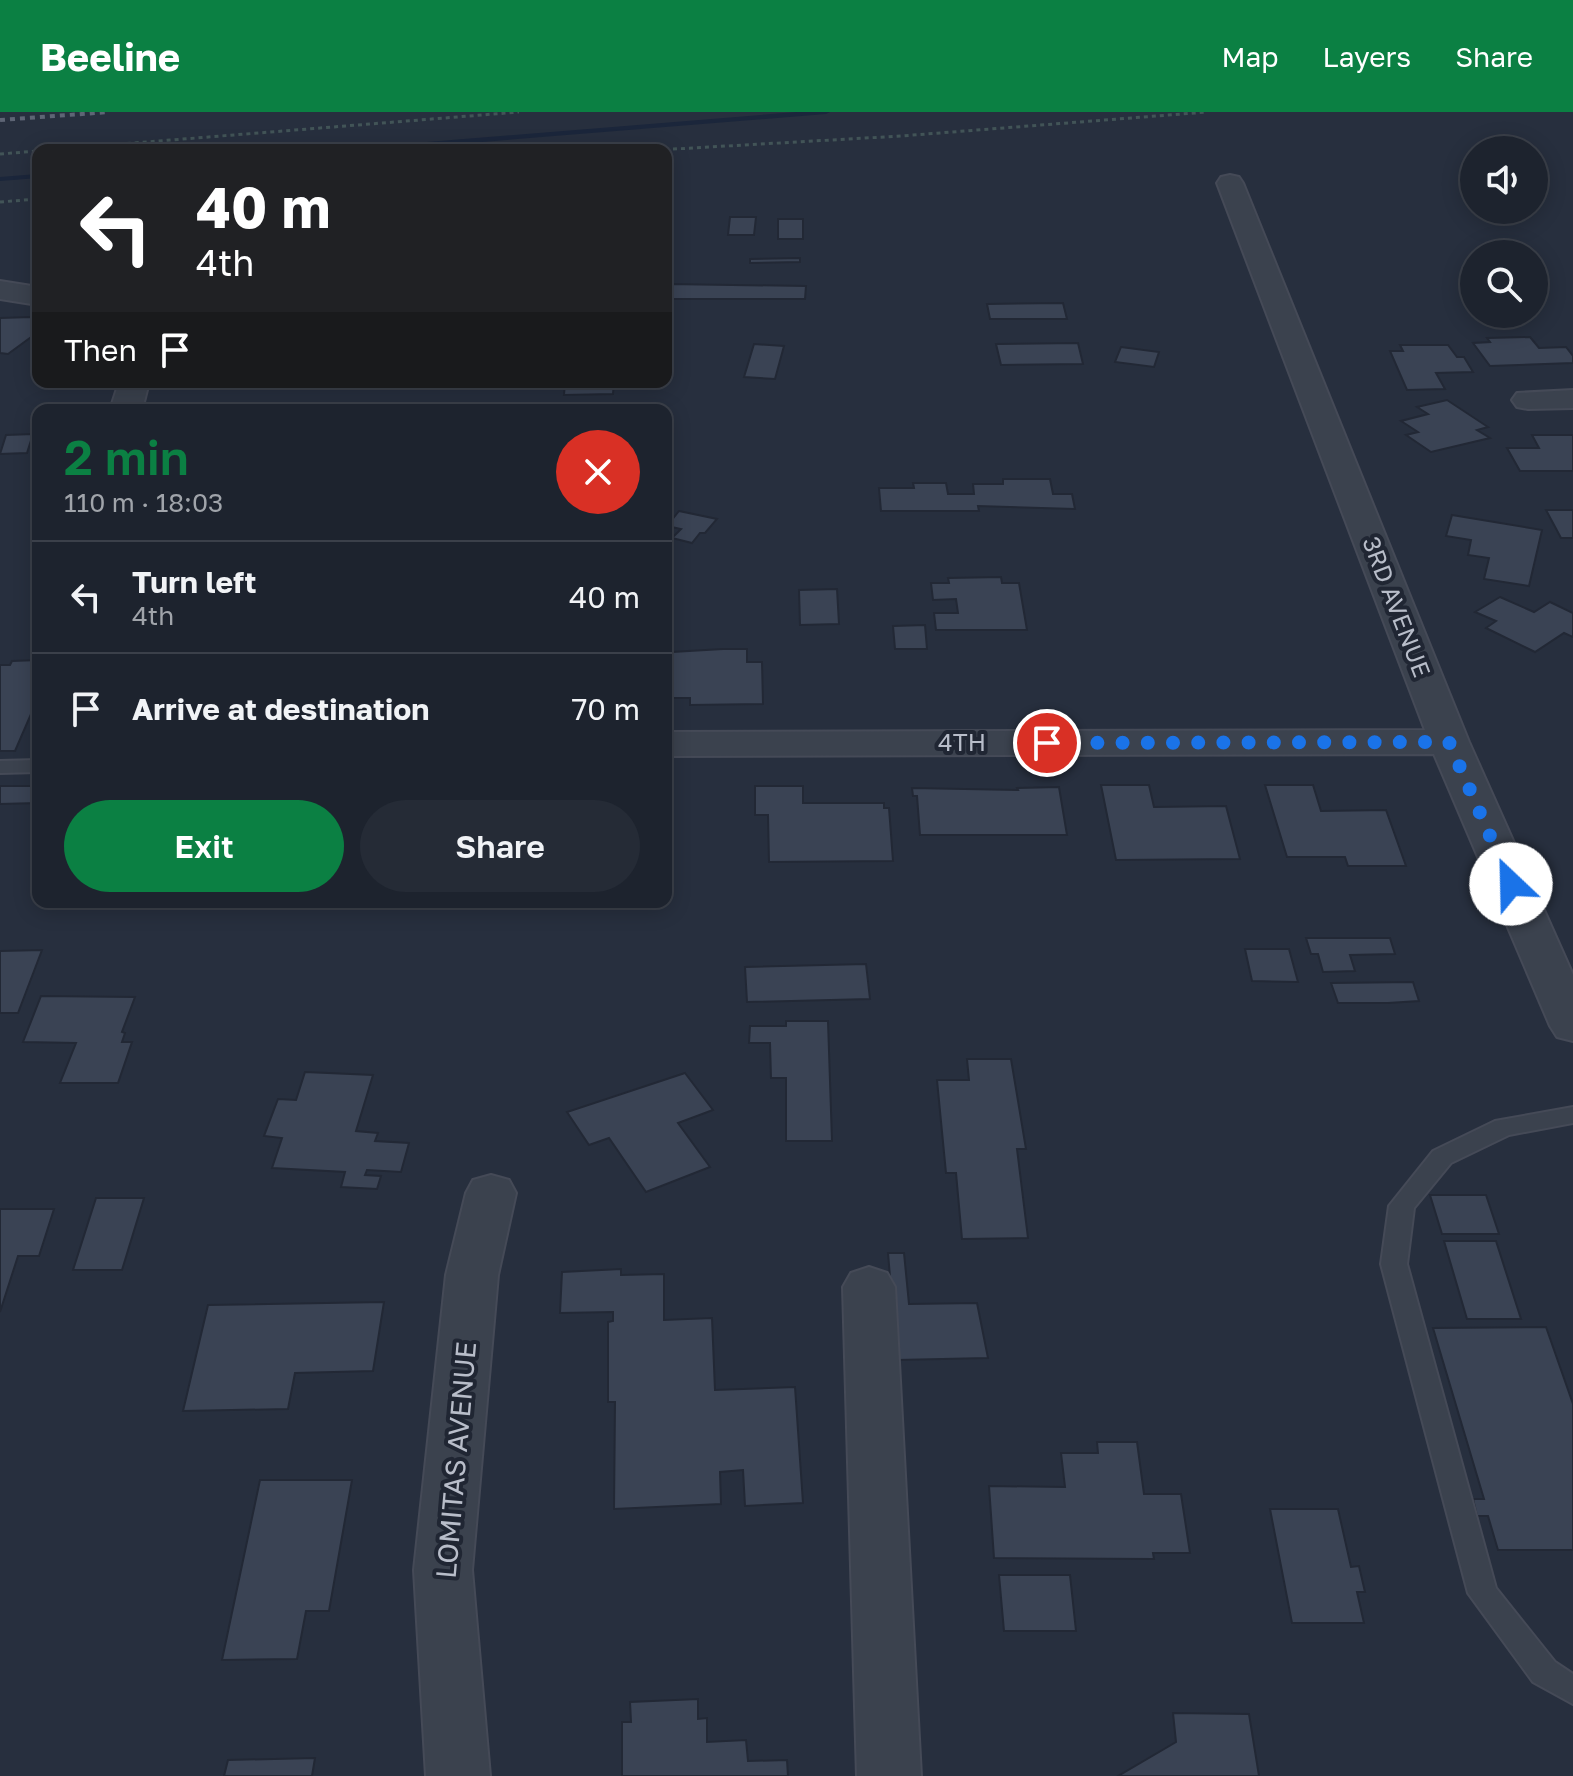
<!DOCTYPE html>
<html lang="en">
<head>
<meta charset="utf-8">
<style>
	body { margin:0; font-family:"Golos Text",sans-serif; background:#252b36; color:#f1f3f6; height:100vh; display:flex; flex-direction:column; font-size:30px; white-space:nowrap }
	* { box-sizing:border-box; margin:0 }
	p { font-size:26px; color:#a0a4aa }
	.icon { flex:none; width:44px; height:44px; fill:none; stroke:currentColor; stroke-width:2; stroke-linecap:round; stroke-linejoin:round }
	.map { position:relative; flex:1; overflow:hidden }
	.drawer { position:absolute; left:32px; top:292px; width:640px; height:504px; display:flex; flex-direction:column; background:#1d232e; border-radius:16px; box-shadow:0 4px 20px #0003,0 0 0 2px #3b404a }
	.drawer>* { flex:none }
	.guide { position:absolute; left:32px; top:32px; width:640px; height:244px; border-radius:16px; box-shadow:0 4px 20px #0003,0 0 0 2px #3b404a; background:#202124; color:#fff; overflow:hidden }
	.controls { position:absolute; left:1460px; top:24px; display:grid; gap:16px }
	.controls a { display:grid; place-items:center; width:88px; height:88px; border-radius:50%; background:#1d232e; box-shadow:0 4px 20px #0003,0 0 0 2px #3b404a; font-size:40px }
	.pin { position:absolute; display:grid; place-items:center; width:68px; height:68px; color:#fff; margin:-34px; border:4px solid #fff; border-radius:50%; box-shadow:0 2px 8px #0007 }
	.me { position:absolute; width:88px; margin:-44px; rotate:336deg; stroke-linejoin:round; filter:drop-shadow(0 0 6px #0008) }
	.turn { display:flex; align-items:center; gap:28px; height:168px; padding:0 32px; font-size:36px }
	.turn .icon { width:104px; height:104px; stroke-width:2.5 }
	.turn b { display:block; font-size:56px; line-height:68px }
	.then { display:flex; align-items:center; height:76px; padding:0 32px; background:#0003; gap:16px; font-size:30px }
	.round { display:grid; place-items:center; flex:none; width:84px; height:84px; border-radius:42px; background:#252b36 }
	.headline { display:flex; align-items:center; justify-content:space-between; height:136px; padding:0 32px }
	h1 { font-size:48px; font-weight:600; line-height:60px; color:#0b8043 }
	.primary-button { display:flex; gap:16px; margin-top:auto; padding:16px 32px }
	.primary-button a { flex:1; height:92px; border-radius:48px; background:#0b8043; color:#fff; font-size:32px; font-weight:600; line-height:92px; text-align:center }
	.primary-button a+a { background:#252b36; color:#f1f3f6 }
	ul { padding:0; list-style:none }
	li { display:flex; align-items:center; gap:24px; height:112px; padding:0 32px; border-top:2px solid #3b404a }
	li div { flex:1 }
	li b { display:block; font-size:30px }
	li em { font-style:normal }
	header { display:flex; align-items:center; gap:48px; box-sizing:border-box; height:112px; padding:0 40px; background:#0b8043; color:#fff }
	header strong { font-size:38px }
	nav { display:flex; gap:44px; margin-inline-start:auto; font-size:28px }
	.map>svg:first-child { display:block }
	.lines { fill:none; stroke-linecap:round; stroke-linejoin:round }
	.stream { fill:#1b263b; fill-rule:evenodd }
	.building { fill:#3a4354; stroke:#222835; stroke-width:2 }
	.lane-casing { stroke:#454a57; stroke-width:4 }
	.street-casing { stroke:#454a57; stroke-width:4 }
	.path { stroke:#425457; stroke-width:3; stroke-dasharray:4 4; stroke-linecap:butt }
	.lane { fill:#3b424e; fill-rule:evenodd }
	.street { fill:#3b424e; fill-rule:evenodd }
	.rail { stroke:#5e6575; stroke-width:4; stroke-dasharray:5 5; stroke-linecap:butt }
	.route { stroke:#1a73e8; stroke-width:14; stroke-dasharray:0 25.2 }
	.labels { text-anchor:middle; stroke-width:8; stroke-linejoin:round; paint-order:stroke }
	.street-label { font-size:24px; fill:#b8bdc9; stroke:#202633 }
	.near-street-label { font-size:28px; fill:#b8bdc9; stroke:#202633 }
</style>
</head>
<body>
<header>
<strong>Beeline</strong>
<nav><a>Map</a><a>Layers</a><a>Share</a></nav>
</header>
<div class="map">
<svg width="1573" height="1664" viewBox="0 0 1573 1664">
	<rect width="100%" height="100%" fill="#272f3e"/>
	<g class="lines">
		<g class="stream">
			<polygon points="797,0 830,0 826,2 383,38 349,38 353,36"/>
			<polygon points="38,62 38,66 0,69 0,65"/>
		</g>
	</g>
	<g class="building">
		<polygon points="730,105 756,105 754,123 728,123"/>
		<rect x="778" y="107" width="25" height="20"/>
		<polygon points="800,146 800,150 750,151 750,147"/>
		<polygon points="668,172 806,174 805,187 666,187"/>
		<polygon points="1063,191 1067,207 990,207 987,192"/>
		<polygon points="31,205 38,206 38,220 8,242 0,241 0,206"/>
		<polygon points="1530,225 1539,236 1566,235 1573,244 1573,251 1490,254 1473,231 1490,230 1487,226"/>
		<polygon points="1078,231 1083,252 1001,253 996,232"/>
		<polygon points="754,232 784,234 775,267 744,265"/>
		<polygon points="1400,233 1448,233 1457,245 1464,245 1473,260 1436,261 1445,277 1407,278 1390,239 1403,239"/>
		<polygon points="1121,235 1159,240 1154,255 1115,250"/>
		<polygon points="565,270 614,270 613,282 564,283"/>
		<polygon points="1447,288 1488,315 1477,318 1490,326 1431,340 1406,323 1418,320 1401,309 1428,302 1417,295"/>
		<polygon points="33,322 27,341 0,342 6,323"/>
		<polygon points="1532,323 1573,323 1573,359 1520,359 1507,336 1539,336"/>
		<polygon points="1003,367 1050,367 1053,382 1072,382 1075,397 978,394 979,399 881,399 879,376 914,376 913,371 946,371 948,382 974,382 973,372 1003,372"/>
		<polygon points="1546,398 1573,398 1573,426 1561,426"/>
		<polygon points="679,399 717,407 705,421 700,421 692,431 672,426 681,417 667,414"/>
		<polygon points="1452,403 1542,418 1529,474 1484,467 1489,446 1468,443 1471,428 1446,424"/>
		<polygon points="1001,465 1002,471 1019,471 1027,518 936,518 934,501 958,501 956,487 933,488 931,471 949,471 948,466"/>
		<polygon points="837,477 839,512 800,513 799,478"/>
		<polygon points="1500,485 1534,500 1550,490 1573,501 1573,525 1564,521 1535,540 1486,516 1496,509 1475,500"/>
		<polygon points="925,513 927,537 895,537 893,514"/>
		<polygon points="723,537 747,537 747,550 762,550 763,592 690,593 690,586 666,586 668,556 672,556 672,540"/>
		<polygon points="38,548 38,586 15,639 0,639 0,553 10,553 12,549"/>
		<polygon points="1101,673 1149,673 1154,695 1226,694 1240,747 1116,748"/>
		<polygon points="1265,673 1313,673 1321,699 1386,698 1406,754 1348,754 1345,745 1287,745"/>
		<polygon points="0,674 38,674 38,691 0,692"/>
		<polygon points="755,674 803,674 803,691 884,691 884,696 889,696 893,749 769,750 768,703 755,703"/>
		<polygon points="1059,675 1067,723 920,723 917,684 913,684 912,676 1018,678 1017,676"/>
		<polygon points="1306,826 1390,826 1395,842 1350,843 1355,859 1323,860 1318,842 1311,842"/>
		<polygon points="1245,837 1289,837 1298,870 1252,869"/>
		<polygon points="42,838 18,901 0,901 0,839"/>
		<polygon points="866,852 870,887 747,890 745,855"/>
		<polygon points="1413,870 1419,889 1388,891 1338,891 1331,871"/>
		<polygon points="41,884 135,885 122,920 125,921 122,930 132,930 118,971 60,971 76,931 23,930"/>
		<polygon points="786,909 828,909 832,1029 786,1029 786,966 771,966 770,931 749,931 750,914 786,914"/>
		<polygon points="967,947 1011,947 1026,1037 1017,1037 1028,1126 962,1127 956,1061 946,1061 937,968 969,968"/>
		<polygon points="305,960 373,963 356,1019 378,1021 375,1029 409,1031 401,1060 367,1058 365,1063 381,1064 377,1077 341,1075 345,1060 272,1056 282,1026 264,1024 278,987 296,988"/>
		<polygon points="685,961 713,998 678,1011 710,1055 646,1080 609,1026 589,1033 567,1000"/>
		<polygon points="1430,1083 1486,1083 1499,1122 1442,1122"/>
		<polygon points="96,1086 144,1086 122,1158 73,1158"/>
		<polygon points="0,1097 54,1097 39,1144 18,1144 0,1200"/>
		<polygon points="1444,1129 1496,1129 1521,1207 1467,1207"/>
		<polygon points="888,1141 904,1141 909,1192 977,1191 988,1246 897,1248"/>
		<polygon points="621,1157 621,1163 664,1162 664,1208 712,1206 715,1278 795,1275 803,1391 745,1394 743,1358 720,1360 721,1392 614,1397 615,1290 608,1290 608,1210 613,1209 613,1200 560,1201 562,1160"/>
		<polygon points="384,1190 373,1259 295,1261 288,1297 183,1299 208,1193"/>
		<polygon points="1546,1215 1573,1292 1573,1438 1498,1438 1488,1404 1477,1404 1473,1387 1484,1387 1433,1216"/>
		<polygon points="1097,1330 1137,1330 1144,1382 1181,1382 1190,1441 1153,1441 1154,1447 994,1446 989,1374 1065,1375 1061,1341 1098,1341"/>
		<polygon points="260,1368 352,1368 329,1499 306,1499 297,1547 222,1548"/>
		<polygon points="1270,1397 1338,1397 1351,1455 1359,1454 1365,1480 1357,1480 1364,1511 1292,1511"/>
		<polygon points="999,1463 1070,1463 1076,1519 1004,1519"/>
		<polygon points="698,1587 698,1607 707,1606 707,1630 746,1628 748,1649 787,1648 788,1664 622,1664 622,1610 631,1610 630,1590"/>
		<polygon points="1173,1601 1249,1602 1259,1664 1118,1664 1176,1630"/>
		<polygon points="315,1646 312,1664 224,1664 228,1648"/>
	</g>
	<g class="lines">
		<g class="lane-casing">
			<g id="lane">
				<polygon points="38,648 38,660 0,661 0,649"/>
				<polygon points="1573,995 1573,1011 1509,1023 1451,1051 1414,1096 1407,1152 1496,1476 1555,1550 1573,1562 1573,1592 1533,1570 1468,1481 1381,1152 1389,1094 1433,1039 1495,1009"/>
			</g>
		</g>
		<g class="street-casing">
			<g id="street">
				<polygon points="1230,63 1239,65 1243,71 1469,630 1573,863 1573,929 1557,925 1550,914 1434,642 666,644 666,620 1425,618 1217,71 1221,65"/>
				<polygon points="0,169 38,175 38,193 0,187"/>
				<polygon points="119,270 149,270 142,298 110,298"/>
				<polygon points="1573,278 1573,296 1528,297 1517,295 1512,288 1517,281"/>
				<polygon points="491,1063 509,1068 516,1081 498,1163 472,1458 490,1664 426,1664 414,1458 446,1163 466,1081 473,1068"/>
				<polygon points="869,1155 887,1161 895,1175 921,1664 857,1664 843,1175 851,1161"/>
			</g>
		</g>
		<g class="path">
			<polyline points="47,38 519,0"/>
			<polyline points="657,38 901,24 1207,0"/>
			<polyline points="0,42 38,39"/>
			<polyline points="0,90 38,87"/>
		</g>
		<use href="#lane" class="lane"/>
		<use href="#street" class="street"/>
		<polyline class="rail" points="0,8 109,0"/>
	</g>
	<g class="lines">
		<polyline class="route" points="1047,631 1449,630 1511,772"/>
	</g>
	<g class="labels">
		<g class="street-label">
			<text transform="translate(1396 495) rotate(69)" y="8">3RD AVENUE</text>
			<text x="962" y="639">4TH</text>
		</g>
		<g class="near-street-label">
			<text transform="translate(456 1348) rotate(-85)" y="10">LOMITAS AVENUE</text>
		</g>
	</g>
</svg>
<div class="controls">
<a><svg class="icon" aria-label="sound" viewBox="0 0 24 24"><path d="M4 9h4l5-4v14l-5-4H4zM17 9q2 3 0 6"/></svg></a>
<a><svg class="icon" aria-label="search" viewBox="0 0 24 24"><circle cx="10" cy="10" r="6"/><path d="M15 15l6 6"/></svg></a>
</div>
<div class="pin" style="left:1047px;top:631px;background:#d93025"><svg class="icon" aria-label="arrive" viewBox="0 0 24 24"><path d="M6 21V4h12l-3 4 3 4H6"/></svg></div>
<svg class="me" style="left:1511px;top:772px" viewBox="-20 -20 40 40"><circle r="19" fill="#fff"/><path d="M0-13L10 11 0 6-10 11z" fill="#1a73e8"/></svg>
<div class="guide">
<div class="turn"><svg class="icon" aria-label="left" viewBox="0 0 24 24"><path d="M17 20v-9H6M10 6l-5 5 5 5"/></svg><div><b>40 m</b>4th</div></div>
<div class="then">Then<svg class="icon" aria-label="arrive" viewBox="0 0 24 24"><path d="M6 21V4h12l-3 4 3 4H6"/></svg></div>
</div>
<section class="drawer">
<div class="headline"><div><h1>2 min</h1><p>110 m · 18:03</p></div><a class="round" style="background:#d93025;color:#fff"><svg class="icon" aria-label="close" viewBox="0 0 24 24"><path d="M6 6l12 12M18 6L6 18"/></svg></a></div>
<ul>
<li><svg class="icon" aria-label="left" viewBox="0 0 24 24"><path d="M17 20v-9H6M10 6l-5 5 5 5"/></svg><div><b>Turn left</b><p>4th</p></div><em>40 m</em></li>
<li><svg class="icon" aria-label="arrive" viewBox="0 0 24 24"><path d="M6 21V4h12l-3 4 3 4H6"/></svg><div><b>Arrive at destination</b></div><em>70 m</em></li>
</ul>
<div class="primary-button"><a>Exit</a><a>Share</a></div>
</section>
</div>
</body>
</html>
